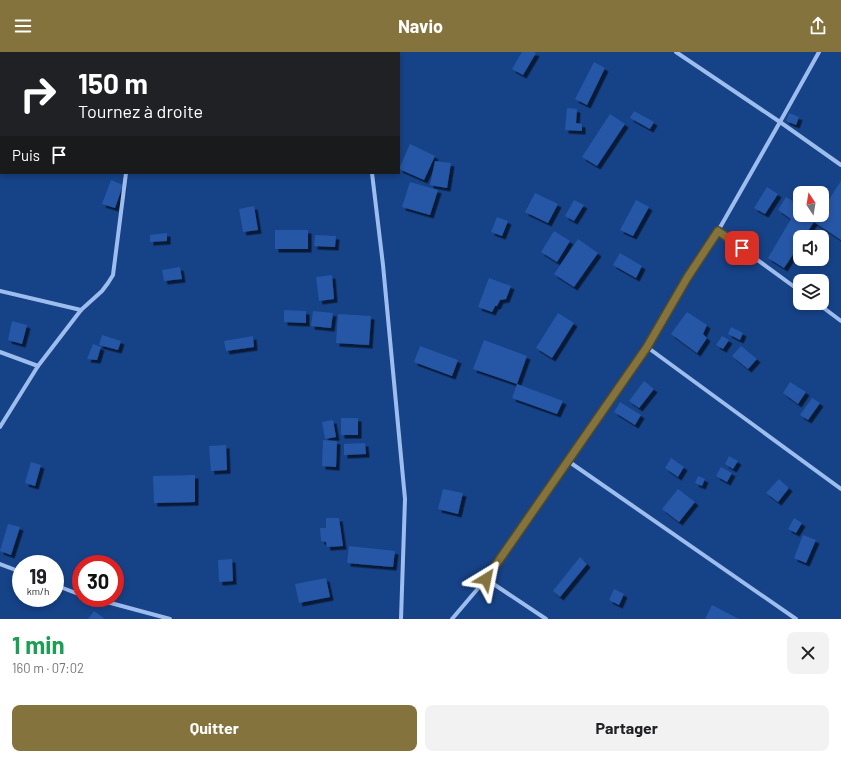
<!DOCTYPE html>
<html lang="fr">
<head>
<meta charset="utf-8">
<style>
	body { margin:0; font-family:Barlow,sans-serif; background:#f2f2f2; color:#202124; height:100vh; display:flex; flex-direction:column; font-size:15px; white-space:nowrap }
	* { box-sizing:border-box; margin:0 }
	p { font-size:13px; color:#757577 }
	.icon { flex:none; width:22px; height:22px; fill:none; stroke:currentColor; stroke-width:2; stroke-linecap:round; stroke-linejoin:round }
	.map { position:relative; height:567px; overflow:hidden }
	.panel { display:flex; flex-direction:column; background:#fff; flex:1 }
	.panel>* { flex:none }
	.top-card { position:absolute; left:0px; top:0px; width:400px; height:122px; box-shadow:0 2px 6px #0003; background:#202124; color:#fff; overflow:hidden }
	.needle { width:26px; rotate:348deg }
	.tools { position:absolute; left:793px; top:134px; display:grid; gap:8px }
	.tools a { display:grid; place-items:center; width:36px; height:36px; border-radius:8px; background:#fff; box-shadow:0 2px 6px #0003; font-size:20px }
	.speed { position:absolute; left:12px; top:503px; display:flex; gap:8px; font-size:20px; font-weight:700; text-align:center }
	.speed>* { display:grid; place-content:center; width:52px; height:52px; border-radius:50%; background:#fff; box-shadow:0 2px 6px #0003; line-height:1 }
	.speed small { font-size:10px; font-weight:400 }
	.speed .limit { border:6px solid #d22; background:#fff; color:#111 }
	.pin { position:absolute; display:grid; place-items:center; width:34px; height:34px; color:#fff; margin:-17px; border-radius:8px; box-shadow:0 2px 6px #0006 }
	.me { position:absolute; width:44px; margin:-22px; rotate:35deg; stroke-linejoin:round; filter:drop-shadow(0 0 3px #0008) }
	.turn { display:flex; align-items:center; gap:14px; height:84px; padding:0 12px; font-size:18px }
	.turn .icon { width:52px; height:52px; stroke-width:2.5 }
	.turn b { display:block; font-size:28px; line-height:34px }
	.then { display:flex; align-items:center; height:38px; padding:0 12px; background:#0003; gap:8px; font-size:15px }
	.round { display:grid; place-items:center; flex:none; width:42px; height:42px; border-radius:8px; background:#f2f2f2 }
	.summary { display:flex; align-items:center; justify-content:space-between; height:68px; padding:0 12px }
	h1 { font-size:24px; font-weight:700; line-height:30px; color:#1e9e55 }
	.action { display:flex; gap:8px; margin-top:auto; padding:8px 12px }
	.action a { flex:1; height:46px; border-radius:8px; background:#84733c; color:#fff; font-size:16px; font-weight:700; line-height:46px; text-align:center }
	.action a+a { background:#f2f2f2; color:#202124 }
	header { display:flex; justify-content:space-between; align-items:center; height:52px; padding:0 12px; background:#84733c; color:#fff; font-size:18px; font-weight:700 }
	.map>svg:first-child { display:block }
	.building { fill:#2557a6; filter:url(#shadow) }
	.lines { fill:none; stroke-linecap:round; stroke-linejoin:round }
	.minor { stroke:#9dbdee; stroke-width:4 }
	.route-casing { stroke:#564b27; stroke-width:10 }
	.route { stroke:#84733c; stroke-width:7 }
</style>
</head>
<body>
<header><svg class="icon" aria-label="menu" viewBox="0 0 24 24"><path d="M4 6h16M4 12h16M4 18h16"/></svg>Navio<svg class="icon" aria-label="share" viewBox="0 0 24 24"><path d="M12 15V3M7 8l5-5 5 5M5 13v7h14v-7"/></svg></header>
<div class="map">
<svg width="841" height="567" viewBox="0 0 841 567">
	<defs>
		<filter id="shadow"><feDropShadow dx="3.5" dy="3.5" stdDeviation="0" flood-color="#0009"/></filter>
	</defs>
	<rect width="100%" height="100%" fill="#164287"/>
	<g class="building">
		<polygon points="522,0 534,0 536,1 523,23 512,17"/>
		<polygon points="594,10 605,16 587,53 575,47"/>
		<polygon points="567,56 577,57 576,71 582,72 582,79 565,78"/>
		<polygon points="634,59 654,70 650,77 630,66"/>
		<polygon points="789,61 799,65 796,73 786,69"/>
		<polygon points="610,62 625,72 597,114 582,105"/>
		<polygon points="410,92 435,104 424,128 399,117"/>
		<polygon points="435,109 451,111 447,136 430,133"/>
		<polygon points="111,128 123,133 115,156 102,152"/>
		<polygon points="841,129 841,188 814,170 804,185 800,185 800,192 784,216 768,206 791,167 778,158 786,145 800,154 800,163 814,163 817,165 819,163 822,163 822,158"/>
		<polygon points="410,130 438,138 430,163 402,155"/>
		<polygon points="767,135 778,142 765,162 754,156"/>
		<polygon points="535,141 558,152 548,171 525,160"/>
		<polygon points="574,148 584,153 574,169 565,164"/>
		<polygon points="636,148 649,155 633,184 620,178"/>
		<polygon points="254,154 258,178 243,180 239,157"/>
		<polygon points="497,165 508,169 502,184 491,180"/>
		<rect x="275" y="178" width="33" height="19"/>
		<polygon points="554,179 570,189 557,210 541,200"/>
		<polygon points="167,181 167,189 150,190 150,183"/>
		<polygon points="315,183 336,184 335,195 314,194"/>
		<polygon points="578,187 598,201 574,235 554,222"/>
		<polygon points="620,201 642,214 636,226 613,213"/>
		<polygon points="180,215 182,227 164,229 162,218"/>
		<polygon points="332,223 334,247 319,249 316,225"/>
		<polygon points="489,226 511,234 506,247 500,248 497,254 495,254 492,260 478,255"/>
		<polygon points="284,258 306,259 306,271 284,270"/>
		<polygon points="313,259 333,261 331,276 311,274"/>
		<polygon points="687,260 707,273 703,282 707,286 697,301 671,282"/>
		<polygon points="558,261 574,271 552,306 536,296"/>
		<polygon points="338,262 371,264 369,293 336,291"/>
		<polygon points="12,269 27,273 22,292 8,288"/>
		<polygon points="731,275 743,281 740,288 728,282"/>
		<polygon points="102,283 121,289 118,298 99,293"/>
		<polygon points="253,284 254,295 226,299 224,289"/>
		<polygon points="722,284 729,288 723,297 716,293"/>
		<polygon points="484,288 527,304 517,332 473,317"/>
		<polygon points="93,292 101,295 97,308 87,307"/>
		<polygon points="420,294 458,308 452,324 414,310"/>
		<polygon points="741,294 757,307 748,317 732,304"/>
		<polygon points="644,329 654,337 639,356 629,349"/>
		<polygon points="790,330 806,340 798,352 783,341"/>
		<polygon points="517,332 563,349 557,362 512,346"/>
		<polygon points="812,346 820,351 808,368 800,363"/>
		<polygon points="620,350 641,363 635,373 614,360"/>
		<rect x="341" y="366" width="17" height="17"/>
		<polygon points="333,368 336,385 325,387 322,370"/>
		<polygon points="323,388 337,389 336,415 322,414"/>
		<polygon points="365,391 366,402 344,403 344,392"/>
		<polygon points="226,393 227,418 211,419 209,394"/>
		<polygon points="729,404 738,409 733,417 725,412"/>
		<polygon points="671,406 684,415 678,425 665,416"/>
		<polygon points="31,410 41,413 35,434 25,431"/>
		<polygon points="721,415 732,421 727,430 716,424"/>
		<polygon points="195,423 195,450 154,451 153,424"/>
		<polygon points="698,424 705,427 702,434 695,431"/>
		<polygon points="779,427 789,436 778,450 766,441"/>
		<polygon points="443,437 463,441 458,462 438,457"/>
		<polygon points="678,437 695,450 679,470 662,457"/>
		<polygon points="326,466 339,466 343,494 327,495 326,490 321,489 320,476 326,476"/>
		<polygon points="794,466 802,471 796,481 788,477"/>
		<polygon points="8,472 20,475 11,503 0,499"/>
		<polygon points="803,483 816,488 806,511 794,506"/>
		<polygon points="349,494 395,499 393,515 347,511"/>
		<polygon points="580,505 587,512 560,545 553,539"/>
		<polygon points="232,507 233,529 219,530 218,508"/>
		<polygon points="326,526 330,545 299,551 295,532"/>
		<polygon points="614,537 624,542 619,553 609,548"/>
		<polygon points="712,553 739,567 705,567"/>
		<polygon points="94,559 105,567 88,567"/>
	</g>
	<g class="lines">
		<g class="minor">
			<polyline points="360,0 360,1"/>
			<polyline points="676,0 780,70 841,113"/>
			<polyline points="138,1 138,0"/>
			<polyline points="372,121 383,213 405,447 401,567"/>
			<polyline points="718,179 800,239"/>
			<polyline points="0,239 81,258"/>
			<polyline points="817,251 841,269"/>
			<polyline points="647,295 841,437"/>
			<polyline points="0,300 38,314"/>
			<polyline points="0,375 38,314 81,258 102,239 108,231 113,223 126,121"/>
			<polyline points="568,409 796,567"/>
			<polyline points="0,512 21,520"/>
			<polyline points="486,527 546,567"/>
			<polyline points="55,533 81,543"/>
			<polyline points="92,546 170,567"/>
			<polyline points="452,567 486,527 647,295 687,226 718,179 780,70 819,0"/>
		</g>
	</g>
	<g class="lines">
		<g class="route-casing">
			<polyline id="route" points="486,527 647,295 687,226 718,179 742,196"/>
		</g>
		<use href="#route" class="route"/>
	</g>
</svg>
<div class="tools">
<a><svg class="needle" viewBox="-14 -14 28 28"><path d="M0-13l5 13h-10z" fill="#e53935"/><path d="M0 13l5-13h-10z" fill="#757577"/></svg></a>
<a><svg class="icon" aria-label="sound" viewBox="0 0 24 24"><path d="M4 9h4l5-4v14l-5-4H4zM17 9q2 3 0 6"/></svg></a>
<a><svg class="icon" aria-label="layers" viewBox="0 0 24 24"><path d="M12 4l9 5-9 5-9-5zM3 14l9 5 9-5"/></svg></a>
</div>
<div class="speed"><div>19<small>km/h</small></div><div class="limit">30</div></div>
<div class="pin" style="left:742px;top:196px;background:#d93025"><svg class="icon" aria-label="arrive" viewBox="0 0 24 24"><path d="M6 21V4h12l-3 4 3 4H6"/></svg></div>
<svg class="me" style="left:486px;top:527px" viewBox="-20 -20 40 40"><path d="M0-17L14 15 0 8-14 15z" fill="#84733c" stroke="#fff" stroke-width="4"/></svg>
<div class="top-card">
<div class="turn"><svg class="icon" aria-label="right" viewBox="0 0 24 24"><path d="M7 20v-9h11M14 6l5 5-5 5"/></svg><div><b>150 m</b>Tournez à droite</div></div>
<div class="then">Puis<svg class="icon" aria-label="arrive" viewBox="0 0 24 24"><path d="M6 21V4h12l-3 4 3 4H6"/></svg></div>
</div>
</div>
<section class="panel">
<div class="summary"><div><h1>1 min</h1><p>160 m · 07:02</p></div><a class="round"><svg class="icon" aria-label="close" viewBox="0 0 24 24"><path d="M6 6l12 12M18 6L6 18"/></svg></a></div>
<div class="action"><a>Quitter</a><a>Partager</a></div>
</section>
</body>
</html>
